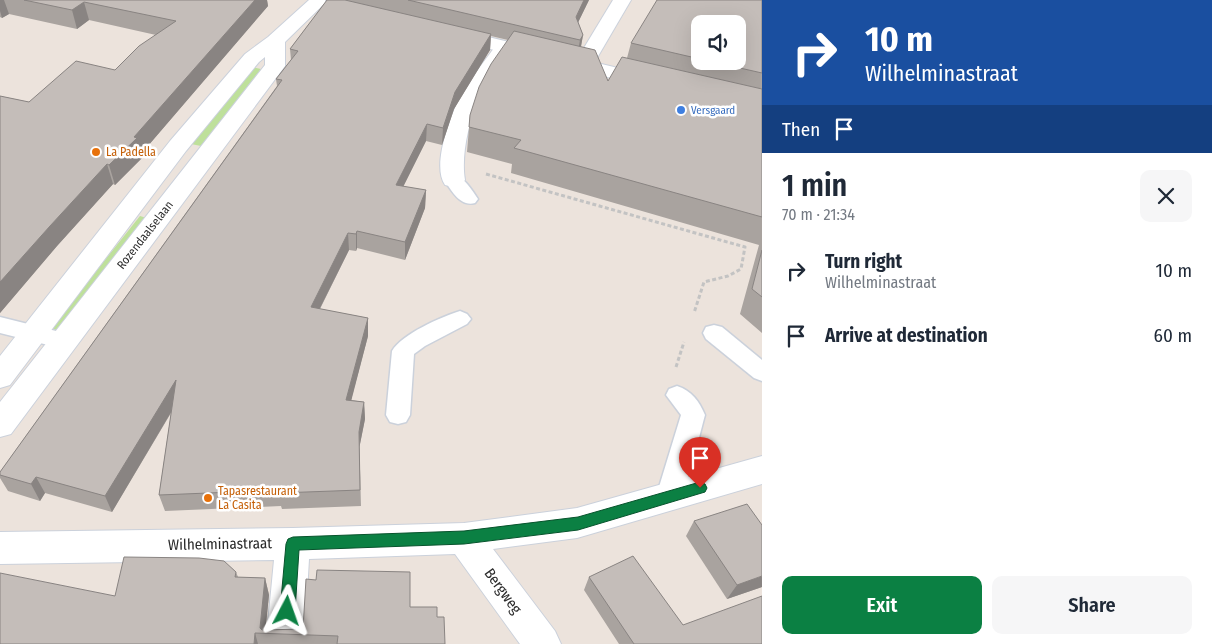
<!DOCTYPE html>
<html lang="en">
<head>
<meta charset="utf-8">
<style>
	body { margin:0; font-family:"Fira Sans Condensed",sans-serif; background:#f6f6f7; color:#1f2937; height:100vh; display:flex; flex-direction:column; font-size:19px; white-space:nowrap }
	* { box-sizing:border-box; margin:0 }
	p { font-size:16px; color:#747a83 }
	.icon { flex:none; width:28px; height:28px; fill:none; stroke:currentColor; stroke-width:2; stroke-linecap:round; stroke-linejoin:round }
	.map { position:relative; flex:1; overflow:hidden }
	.sheet { display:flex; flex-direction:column; background:#fff; width:450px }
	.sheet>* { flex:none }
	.hud { background:#1a4fa0; color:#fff; overflow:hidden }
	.controls { position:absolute; left:691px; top:15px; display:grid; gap:10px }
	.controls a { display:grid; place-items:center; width:55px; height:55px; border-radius:10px; background:#fff; box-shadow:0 5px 20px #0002; font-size:25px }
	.pin { position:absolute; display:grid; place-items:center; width:42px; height:42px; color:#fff; margin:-51px -21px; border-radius:50% 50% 50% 0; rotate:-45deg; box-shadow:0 0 5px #0007 }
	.pin .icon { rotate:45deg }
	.me { position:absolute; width:55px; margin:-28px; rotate:4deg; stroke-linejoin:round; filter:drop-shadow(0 0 4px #0008) }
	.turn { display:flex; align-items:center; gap:18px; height:105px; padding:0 20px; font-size:22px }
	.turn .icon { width:65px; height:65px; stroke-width:2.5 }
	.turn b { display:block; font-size:35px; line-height:42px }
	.then { display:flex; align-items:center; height:48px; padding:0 20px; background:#0003; gap:10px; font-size:19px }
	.round { display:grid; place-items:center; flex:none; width:52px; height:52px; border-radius:10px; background:#f6f6f7 }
	.head { display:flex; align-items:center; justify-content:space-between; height:85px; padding:0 20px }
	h1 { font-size:30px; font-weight:600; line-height:38px }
	.primary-button { display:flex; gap:10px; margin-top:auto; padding:10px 20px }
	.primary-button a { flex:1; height:58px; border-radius:10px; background:#0b8043; color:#fff; font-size:20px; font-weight:600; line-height:58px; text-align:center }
	.primary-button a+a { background:#f6f6f7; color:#1f2937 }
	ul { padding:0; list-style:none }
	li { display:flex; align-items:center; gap:15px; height:65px; padding:0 20px }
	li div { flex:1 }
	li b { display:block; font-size:19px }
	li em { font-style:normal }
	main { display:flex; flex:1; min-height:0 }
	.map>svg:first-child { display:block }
	.green { fill:#bee09b }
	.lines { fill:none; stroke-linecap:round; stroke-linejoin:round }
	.lane-casing { stroke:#cbd1db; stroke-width:3 }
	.street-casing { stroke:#cbd1db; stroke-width:2 }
	.secondary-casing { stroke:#cbd1db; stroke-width:2 }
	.path { stroke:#c3c3c3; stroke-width:3; stroke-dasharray:4 2.5; stroke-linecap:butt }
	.lane { fill:#fff; fill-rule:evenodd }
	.street { fill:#fff; fill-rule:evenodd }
	.secondary { fill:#fff; fill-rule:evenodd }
	.wall { fill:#a9a39f; fill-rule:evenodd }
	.shaded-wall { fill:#898482 }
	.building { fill:#c4bdb9; stroke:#898482 }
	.route { fill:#0b8043; stroke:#07532c }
	.shop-dot { fill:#3f7fe0; stroke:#fff; stroke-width:2 }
	.food-dot { fill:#e8710a; stroke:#fff; stroke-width:2 }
	.labels { text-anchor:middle; stroke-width:5; stroke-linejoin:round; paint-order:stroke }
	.far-shop-label { font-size:11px; fill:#366cbe; stroke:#fff; text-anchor:start }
	.food-label { font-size:12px; fill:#c56008; stroke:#fff; text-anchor:start }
	.street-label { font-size:12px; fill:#2a2a2a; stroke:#fff }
	.near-street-label { font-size:15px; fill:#2a2a2a; stroke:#fff }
</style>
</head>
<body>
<main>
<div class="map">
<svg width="762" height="644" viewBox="0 0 762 644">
	<rect width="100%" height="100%" fill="#ece3dc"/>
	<g class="green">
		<polygon points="252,67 261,69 201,146 191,144"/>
		<polygon points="140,216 150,219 60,334 49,330"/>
	</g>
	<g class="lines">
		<g class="lane-casing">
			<g id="lane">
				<path d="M453,174C464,177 472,190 478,199L475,203C460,207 452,191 444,180L447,176Z"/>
				<path d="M460,311L467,314L471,319L467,324L425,346L414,354L410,415L406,422L398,424L390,422L386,415L392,351C402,334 441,317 460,311Z"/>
				<polygon points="0,317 72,335 75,341 72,347 64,349 0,333"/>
				<polygon points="714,325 722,327 762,360 762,381 754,378 706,339 703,333 706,327"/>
				<path d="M677,386C692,391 699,401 705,415C700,432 686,498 673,507C667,511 662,509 655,507L651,499L659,487L681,415L666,395L669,389Z"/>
			</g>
		</g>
		<g class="street-casing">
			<g id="street">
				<polygon points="613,0 631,0 590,70 583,72 576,70 573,66"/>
				<path d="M501,46L508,48L511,52C500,68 488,84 479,101C468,122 461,157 465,180L461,185L453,187L445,185C432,166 449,122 457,103C466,84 482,65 494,48Z"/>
				<polygon points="762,456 762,484 577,538 493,549 555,631 561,644 520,644 455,554 309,559 304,644 266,644 274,560 0,564 0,532 293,528 464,523 577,508"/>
			</g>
		</g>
		<g class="secondary-casing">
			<g id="secondary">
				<polygon points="309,0 325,0 326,2 285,42 285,66 282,70 11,434 0,437 0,402 265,65 265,57 259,62 186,151 10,385 0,388 0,356 170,141 245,54 268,37"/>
				<polygon points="455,29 656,77 659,81 656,85 649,87 448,39 446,35 448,31"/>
			</g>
		</g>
		<g class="path">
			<polyline points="486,174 745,247 741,269 728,276 704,282 694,313"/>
			<polyline points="676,367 684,342"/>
		</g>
		<use href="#lane" class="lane"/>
		<use href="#street" class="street"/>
		<use href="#secondary" class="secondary"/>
	</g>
	<g class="wall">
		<polygon points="0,0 267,0 268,6 141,154 142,158 115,185 113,184 57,246 0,313 0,96 29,102 115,70 156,35 89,20 77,29 9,14 2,18 0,17"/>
		<path d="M327,0H589L578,22L583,35L581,47L608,81L627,58L631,43L762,0V333L740,314L759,245L511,173L512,164L467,152L470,115L508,40L491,36L490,50L454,109L442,145L426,141L403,187L426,190L425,208L405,260L357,248L356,251L349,250L320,309L368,318V336L351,400L364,402L365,419L359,449L361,506L282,509L281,506L165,511L159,495L171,413L112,512L45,493L40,501L8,491L0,478V472L277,86L276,79L291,60L290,49ZM700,24L738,61H700Z"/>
		<polygon points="694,521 762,587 727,599 686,536"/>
		<polygon points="236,572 238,577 265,578 269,595 265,630 303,629 410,607 437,617 445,644 0,644 115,596"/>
		<polygon points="589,577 683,625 762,644 619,644 584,590"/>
	</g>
	<g class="shaded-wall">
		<polygon points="0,0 4,0 9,14 2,18 0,11"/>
		<polygon points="255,0 267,0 268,6 141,154 142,158 115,185 109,165"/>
		<polygon points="584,0 589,0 573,33 576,17"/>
		<polygon points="84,2 89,20 77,29 72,10"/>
		<polygon points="491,34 490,50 454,109 442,145 443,128 455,92"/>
		<polygon points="583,35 580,51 577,56 580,40"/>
		<polygon points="427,124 426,141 395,203 396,185"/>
		<polygon points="107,164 113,184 57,246 0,313 0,282 50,226"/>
		<polygon points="426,190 425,208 405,260 405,242"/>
		<polygon points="357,231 357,248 356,251 356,234"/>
		<polygon points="348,233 349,250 312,324 311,307"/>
		<polygon points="368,318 368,336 347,417 346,400"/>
		<polygon points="176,380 180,397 112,512 105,496"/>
		<polygon points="364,402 365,419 359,449 361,506 359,432"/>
		<polygon points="36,477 45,493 40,501 31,484"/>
		<polygon points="762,576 762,587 727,599 737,585"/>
		<polygon points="265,578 269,595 265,634 260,628"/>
		<polygon points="255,633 258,644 254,644"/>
	</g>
	<g class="building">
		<polygon points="24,0 255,0 134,137 137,138 109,165 107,164 50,226 0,282 0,96 29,102 76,61 115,70 139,46 176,21 84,2 72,10"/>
		<polygon points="327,0 345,0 491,34 455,92 443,128 427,124 396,185 426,190 405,242 357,231 356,234 348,233 311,307 368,318 346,400 364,402 359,432 360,490 279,493 282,490 159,495 176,380 105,496 36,477 31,484 0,475 0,472 282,80 276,79 298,51 290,49"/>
		<polygon points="408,0 584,0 576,17 583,35 580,40"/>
		<polygon points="657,0 762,0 762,73 709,61 738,61 738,24 700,24 700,59 631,43"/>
		<polygon points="514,31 595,50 608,81 622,57 762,89 762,217 514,148 521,140 469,127 470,115 479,87 491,64"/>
		<polygon points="762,250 762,297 752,289"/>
		<polygon points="747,504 762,525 762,576 737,585 694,521"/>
		<polygon points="633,556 683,625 762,596 762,644 634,644 589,577"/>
		<polygon points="124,557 199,558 224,561 236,572 235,577 265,578 260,628 262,630 303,629 306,579 316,580 317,570 410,572 410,607 437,607 437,617 444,617 445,644 337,644 338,636 255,633 254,644 0,644 0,573 115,596"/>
	</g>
	<polygon class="route" points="700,482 705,484 707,488 705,492 578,530 464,544 299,550 295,611 293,616 287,618 282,616 280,611 286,544 288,539 293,537 464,531 578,517"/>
	<circle class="shop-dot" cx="681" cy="110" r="5"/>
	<g class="food-dot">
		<circle cx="96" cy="152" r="5"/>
		<circle cx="208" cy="498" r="5"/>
	</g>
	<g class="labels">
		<g class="far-shop-label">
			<text x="691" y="114">Versgaard</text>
		</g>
		<g class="food-label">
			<text x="106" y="156">La Padella</text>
			<text x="218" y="495">Tapasrestaurant<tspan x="218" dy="14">La Casita</tspan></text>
		</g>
		<g class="street-label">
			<text transform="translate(145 235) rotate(-52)" y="4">Rozendaalselaan</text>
		</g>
		<g class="near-street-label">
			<text transform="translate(220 544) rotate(-1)" y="5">Wilhelminastraat</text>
			<text transform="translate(503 591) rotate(54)" y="5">Bergweg</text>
		</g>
	</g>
</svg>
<div class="controls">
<a><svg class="icon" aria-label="sound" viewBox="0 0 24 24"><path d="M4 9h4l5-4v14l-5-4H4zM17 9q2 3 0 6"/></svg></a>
</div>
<div class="pin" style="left:700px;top:488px;background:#d93025"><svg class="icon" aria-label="arrive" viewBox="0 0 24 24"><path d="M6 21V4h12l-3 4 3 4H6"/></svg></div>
<svg class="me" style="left:287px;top:611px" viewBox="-20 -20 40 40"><path d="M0-17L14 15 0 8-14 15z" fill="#0b8043" stroke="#fff" stroke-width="4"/></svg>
</div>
<section class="sheet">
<div class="hud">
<div class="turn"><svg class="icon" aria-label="right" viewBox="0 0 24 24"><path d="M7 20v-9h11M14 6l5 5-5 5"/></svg><div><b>10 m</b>Wilhelminastraat</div></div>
<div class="then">Then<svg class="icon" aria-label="arrive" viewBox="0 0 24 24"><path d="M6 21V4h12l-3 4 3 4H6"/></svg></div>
</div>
<div class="head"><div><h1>1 min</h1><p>70 m · 21:34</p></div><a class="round"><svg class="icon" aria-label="close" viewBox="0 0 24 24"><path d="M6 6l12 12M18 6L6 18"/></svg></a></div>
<ul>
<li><svg class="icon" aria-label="right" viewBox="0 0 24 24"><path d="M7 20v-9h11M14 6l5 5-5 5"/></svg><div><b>Turn right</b><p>Wilhelminastraat</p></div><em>10 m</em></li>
<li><svg class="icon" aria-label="arrive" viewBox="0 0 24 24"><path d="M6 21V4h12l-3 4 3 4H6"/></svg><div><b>Arrive at destination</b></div><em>60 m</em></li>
</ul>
<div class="primary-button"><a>Exit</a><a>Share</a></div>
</section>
</main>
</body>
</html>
